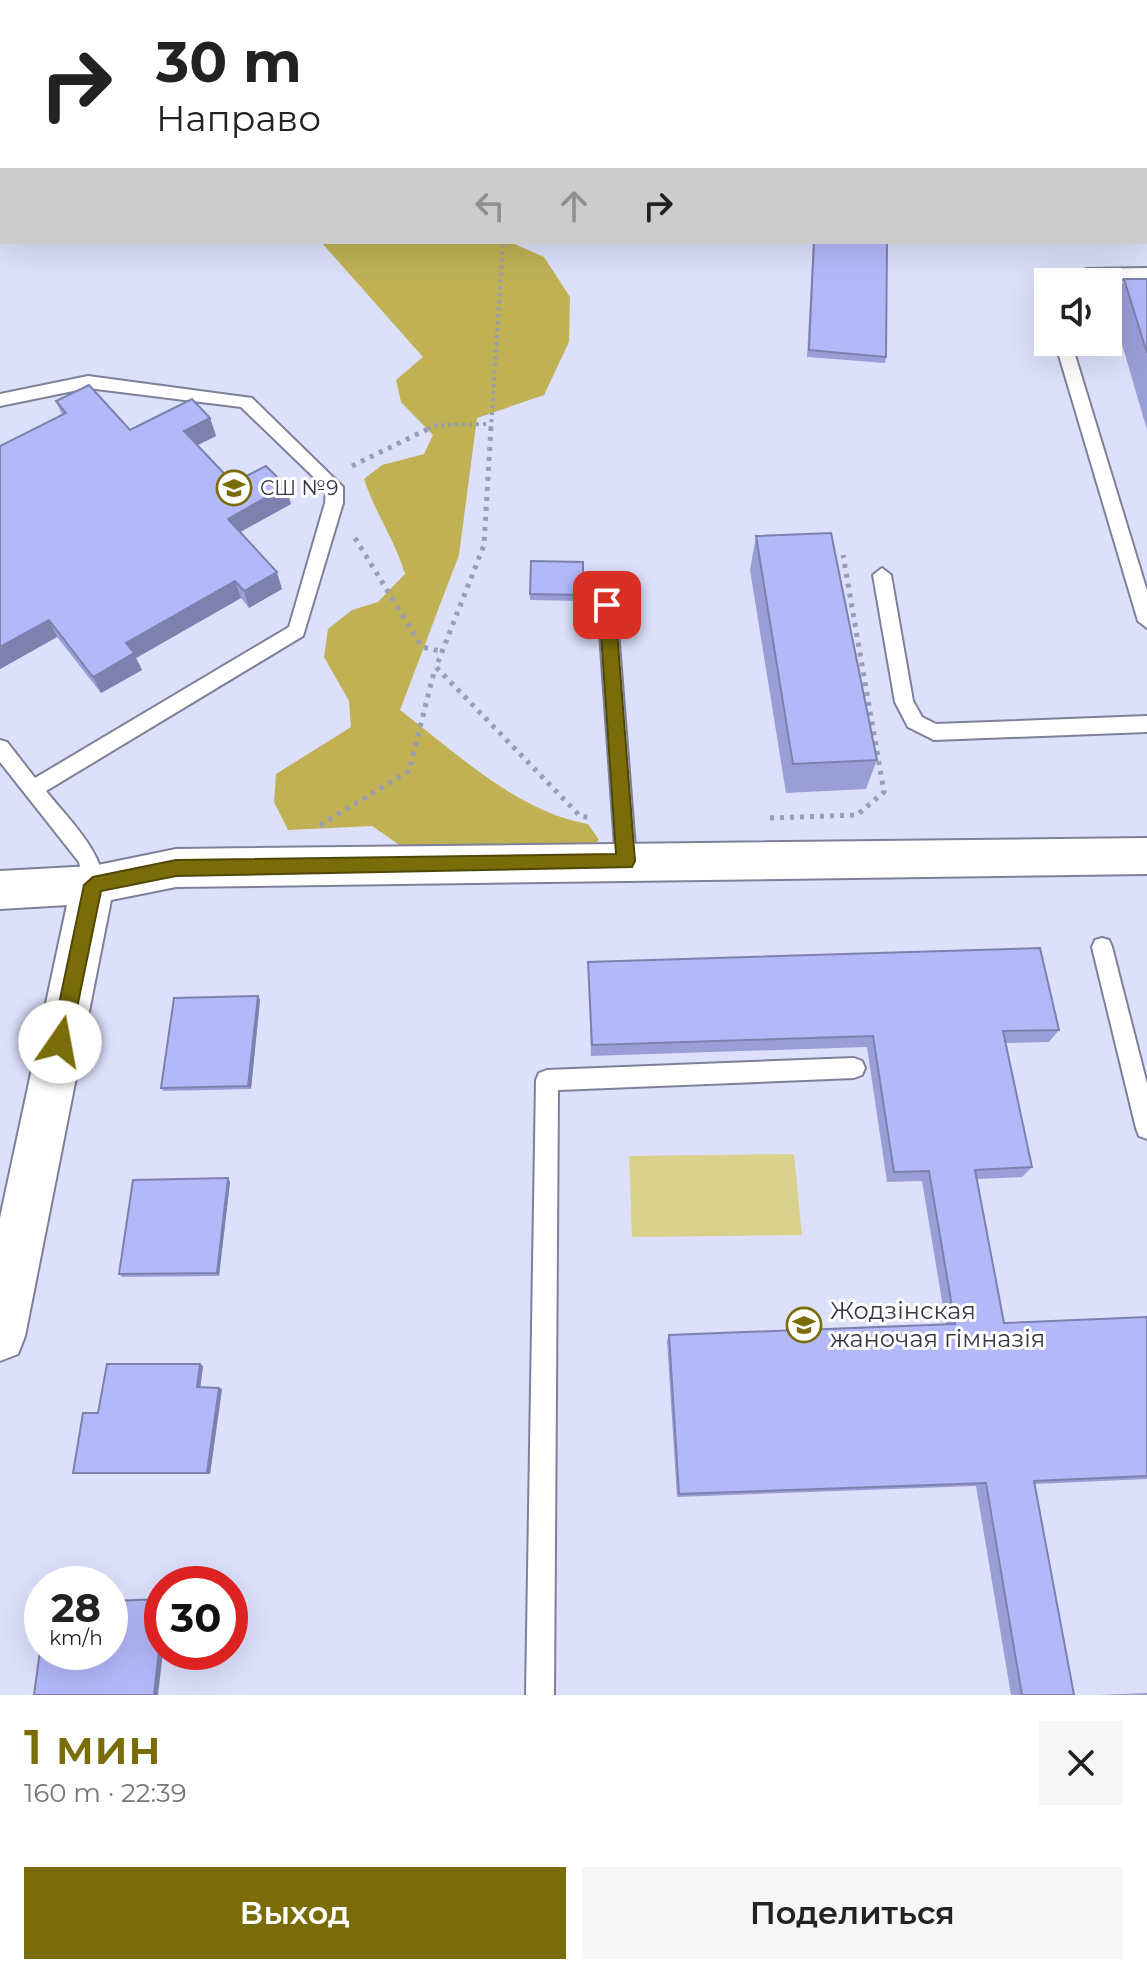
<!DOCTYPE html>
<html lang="ru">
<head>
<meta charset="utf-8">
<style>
	body { margin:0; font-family:Montserrat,sans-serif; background:#f6f6f6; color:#222; height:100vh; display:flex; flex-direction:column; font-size:30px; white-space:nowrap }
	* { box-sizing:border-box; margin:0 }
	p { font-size:26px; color:#767676 }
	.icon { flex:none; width:44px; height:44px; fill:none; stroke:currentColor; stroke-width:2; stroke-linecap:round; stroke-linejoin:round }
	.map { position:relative; height:1695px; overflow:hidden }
	.drawer { display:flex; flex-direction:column; background:#fff; flex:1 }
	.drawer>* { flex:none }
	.top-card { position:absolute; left:0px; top:0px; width:1148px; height:244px; box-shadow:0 8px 32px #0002; background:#fff; color:#222; overflow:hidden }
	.fabs { position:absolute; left:1034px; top:268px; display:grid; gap:16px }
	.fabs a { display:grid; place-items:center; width:88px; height:88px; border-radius:0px; background:#fff; box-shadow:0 8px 32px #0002; font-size:40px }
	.speed { position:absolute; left:24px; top:1566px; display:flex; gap:16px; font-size:40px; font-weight:700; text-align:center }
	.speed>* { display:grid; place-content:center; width:104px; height:104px; border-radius:50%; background:#fff; box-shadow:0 8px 32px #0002; line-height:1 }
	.speed small { font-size:20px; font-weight:400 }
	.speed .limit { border:12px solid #d22; background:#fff; color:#111 }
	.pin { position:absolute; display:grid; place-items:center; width:68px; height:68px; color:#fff; margin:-34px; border-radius:16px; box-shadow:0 4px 12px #0006 }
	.me { position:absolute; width:88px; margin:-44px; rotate:12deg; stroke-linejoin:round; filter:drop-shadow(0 0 6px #0008) }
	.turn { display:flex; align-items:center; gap:28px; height:168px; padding:0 24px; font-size:36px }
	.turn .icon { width:104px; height:104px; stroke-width:2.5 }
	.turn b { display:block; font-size:56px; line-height:68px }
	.lanes { display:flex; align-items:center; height:76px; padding:0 24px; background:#0003; justify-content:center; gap:40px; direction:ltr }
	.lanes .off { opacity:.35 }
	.round { display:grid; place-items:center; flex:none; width:84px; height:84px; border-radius:0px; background:#f6f6f6 }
	.summary { display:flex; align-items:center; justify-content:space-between; height:136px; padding:0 24px }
	h1 { font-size:48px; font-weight:600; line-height:60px; color:#7a6d09 }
	.cta { display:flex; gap:16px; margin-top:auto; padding:16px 24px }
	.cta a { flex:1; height:92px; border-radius:0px; background:#7a6d09; color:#fff; font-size:32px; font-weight:600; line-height:92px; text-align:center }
	.cta a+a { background:#f6f6f6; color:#222 }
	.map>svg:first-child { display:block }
	.green { fill:#dad18c }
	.forest { fill:#bfb154 }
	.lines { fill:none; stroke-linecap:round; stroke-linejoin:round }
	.service-casing { stroke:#7e8098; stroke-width:4 }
	.minor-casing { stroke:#7e8098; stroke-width:4 }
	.path-far1 { stroke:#9b9db2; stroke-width:4; stroke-dasharray:3 4; stroke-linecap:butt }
	.path { stroke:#9b9db2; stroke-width:5; stroke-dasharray:4 6; stroke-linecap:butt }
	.service { fill:#fff; fill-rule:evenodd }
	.minor { fill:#fff; fill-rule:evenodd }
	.wall { fill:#9a9ed6 }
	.shaded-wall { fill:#7d81ae }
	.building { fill:#b3b8f9; stroke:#7d81ae; stroke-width:2 }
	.route { fill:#7a6d09; stroke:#4f4706; stroke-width:2 }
	.labels { text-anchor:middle; stroke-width:6; stroke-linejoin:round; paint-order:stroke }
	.poi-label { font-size:20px; fill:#373843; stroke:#fff; text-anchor:start }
	.near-poi-label { font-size:24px; fill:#373843; stroke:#fff; text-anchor:start }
</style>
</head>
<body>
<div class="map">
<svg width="1147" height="1695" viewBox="0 0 1147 1695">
	<rect width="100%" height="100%" fill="#dde0fb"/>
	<polygon class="green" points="794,1154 802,1235 632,1237 629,1156"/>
	<path class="forest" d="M321,242H510L544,257L570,297L569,342L544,395L477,418L459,555L400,710C456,753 518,812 588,824L599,840L586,850L411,853L372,826L288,830L274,802L276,774L351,727L349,701L324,657L328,629L352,610L378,602L405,574C395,540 375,513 364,479L382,465L424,454L433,435L401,402L396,380L423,357Z"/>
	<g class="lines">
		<g class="service-casing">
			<g id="service">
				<polygon points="169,0 183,0 184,2 170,2"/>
				<polygon points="513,0 531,0 532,2 514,2"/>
				<polygon points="1147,268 1147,278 1052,282 1086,269"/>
				<polygon points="1055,342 1071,342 1147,591 1147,628 1138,621"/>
				<path d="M88,376L252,398L343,487V503L303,636L46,791C63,813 114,862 100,891L93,894L86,891L79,862L0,762V740L7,742L35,778L289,627L325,503L326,489L241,407L88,388L0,406V394Z"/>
				<polygon points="882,568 891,575 913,701 922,717 936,724 1147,716 1147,732 934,740 908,727 895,702 873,575"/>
				<polygon points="607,598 616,605 636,861 633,867 626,870 619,867 616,861 598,605"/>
				<polygon points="1102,938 1109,940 1112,947 1147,1084 1147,1139 1139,1136 1136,1128 1092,947 1095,940"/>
				<polygon points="854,1058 862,1061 865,1068 862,1075 854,1078 558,1090 554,1695 526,1695 536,1080 539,1073 547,1070"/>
			</g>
		</g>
		<g class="minor-casing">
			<polygon id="minor" points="1147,838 1147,874 176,887 111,900 25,1336 18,1354 0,1361 0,1218 67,905 0,909 0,871 93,866 176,849"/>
		</g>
		<g class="path-far1">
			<polyline points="1146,8 1147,11"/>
			<polyline points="428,429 436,425 489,424"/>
			<polyline points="491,429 503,242"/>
		</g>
		<g class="path">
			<polyline points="491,427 484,545 436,667 580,816 593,818"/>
			<polyline points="352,466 432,427"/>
			<polyline points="355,538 422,647 440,651"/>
			<polyline points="770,818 857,815 884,792 843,555"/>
			<polyline points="320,825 409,771 435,668"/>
		</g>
		<use href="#service" class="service"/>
		<use href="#minor" class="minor"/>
	</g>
	<g class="wall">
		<polygon points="297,0 384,0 384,2 300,2"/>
		<polygon points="981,0 1060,0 1061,2 981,2"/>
		<polygon points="813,242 887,242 886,357 885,363 807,357"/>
		<polygon points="1124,279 1147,279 1147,430 1112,310"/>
		<polygon points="56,401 130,430 210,418 216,436 197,445 233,483 291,504 240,532 282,589 249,608 241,598 136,658 142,670 101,693 57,637 0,669 62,415"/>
		<polygon points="756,536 877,760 866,789 786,793 750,570"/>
		<polygon points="583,562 583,601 530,600 530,594"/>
		<polygon points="588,962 1059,1030 1049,1042 1006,1043 1032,1167 1022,1177 977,1179 1004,1323 1147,1317 1147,1479 1035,1484 1074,1695 1011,1695 976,1486 677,1497 667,1341 669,1335 946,1325 922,1181 887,1182 867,1047 591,1056"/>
		<polygon points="258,996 260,1000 251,1089 164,1091 161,1088"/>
		<polygon points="228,1178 230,1182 219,1276 122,1277 119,1274"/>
		<polygon points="200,1364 203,1366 200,1387 219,1388 222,1389 210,1474 77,1474 73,1473 98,1413"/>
		<polygon points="1147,1693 1147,1695 1097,1695"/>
	</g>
	<g class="shaded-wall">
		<polygon points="343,0 384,0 384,2 338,2"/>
		<polygon points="2,28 2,43 0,43 0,29"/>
		<polygon points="210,418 216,436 190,449 184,431"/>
		<polygon points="286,486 291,504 233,536 228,519"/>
		<polygon points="277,572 282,589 249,608 244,591"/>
		<polygon points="235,581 241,598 136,658 142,670 101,693 93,677 126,643"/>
		<polygon points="49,620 57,637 0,669 0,647"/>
		<polygon points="258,996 260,1000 251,1089 248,1086"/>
		<polygon points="228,1178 230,1182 219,1276 217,1273"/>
		<polygon points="200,1364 203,1366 200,1389 197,1387"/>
		<polygon points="219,1388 222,1389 210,1474 207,1473"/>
		<polygon points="162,1622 163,1652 158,1695 154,1695"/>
	</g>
	<g class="building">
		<polygon points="24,0 29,0 31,2 16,2"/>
		<polygon points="993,0 1060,0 1061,2 994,2"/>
		<polygon points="0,6 2,6 2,28 0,29"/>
		<polygon points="0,50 2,53 2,64 0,65"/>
		<polygon points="0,72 2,72 2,108 0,109"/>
		<polygon points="2,122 2,145 0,145 0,126"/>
		<polygon points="814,242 887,242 886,357 809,350"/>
		<polygon points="1124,279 1147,279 1147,353"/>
		<polygon points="89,385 130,430 192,399 210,418 184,431 233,483 266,466 286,486 228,519 277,572 244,591 235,581 126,643 134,653 93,677 49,620 0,647 0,446 66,413 56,401"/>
		<polygon points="831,533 877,760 793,764 756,536"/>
		<polygon points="531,561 583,562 583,595 530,594"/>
		<polygon points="1040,948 1059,1030 1003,1031 1032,1167 975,1170 1004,1323 1147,1317 1147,1476 1034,1481 1074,1695 1022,1695 986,1483 679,1494 669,1335 955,1324 929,1171 894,1172 873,1036 592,1045 588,962"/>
		<polygon points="258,996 248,1086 161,1088 174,998"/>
		<polygon points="228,1178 217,1273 119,1274 133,1180"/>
		<polygon points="107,1364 200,1364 197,1387 219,1388 207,1473 73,1473 83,1413 98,1413"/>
		<polygon points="162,1599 162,1622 154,1695 34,1695 42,1636 42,1652 110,1652 110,1601"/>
	</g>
	<polygon class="route" points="607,599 615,605 635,861 632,867 176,876 101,891 70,1042 60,1052 53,1049 51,1042 84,885 93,877 176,860 616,854 599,605"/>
	<defs>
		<g id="school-ring" transform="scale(1.8)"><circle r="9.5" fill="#fff" stroke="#7a6d09" stroke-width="1.5"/><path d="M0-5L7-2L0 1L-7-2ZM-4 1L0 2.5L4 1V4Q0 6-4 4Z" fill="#7a6d09"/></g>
	</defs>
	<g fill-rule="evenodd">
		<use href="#school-ring" x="234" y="488"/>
		<use href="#school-ring" x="804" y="1325"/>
	</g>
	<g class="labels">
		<g class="poi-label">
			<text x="260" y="495">СШ №9</text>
		</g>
		<g class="near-poi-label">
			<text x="830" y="1319">Жодзінская<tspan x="830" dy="28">жаночая гімназія</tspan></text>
		</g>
	</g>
</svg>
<div class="fabs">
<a><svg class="icon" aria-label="sound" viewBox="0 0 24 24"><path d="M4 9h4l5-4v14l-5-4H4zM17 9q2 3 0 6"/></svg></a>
</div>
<div class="speed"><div>28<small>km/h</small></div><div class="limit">30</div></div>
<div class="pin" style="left:607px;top:605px;background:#d93025"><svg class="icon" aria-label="arrive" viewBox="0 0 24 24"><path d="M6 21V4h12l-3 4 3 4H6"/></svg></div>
<svg class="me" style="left:60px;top:1042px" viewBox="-20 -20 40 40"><circle r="19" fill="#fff"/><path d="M0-13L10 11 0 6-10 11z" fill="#7a6d09"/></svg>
<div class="top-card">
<div class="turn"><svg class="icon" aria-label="right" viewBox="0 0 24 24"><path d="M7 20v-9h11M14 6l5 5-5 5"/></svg><div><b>30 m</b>Направо</div></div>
<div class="lanes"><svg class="icon off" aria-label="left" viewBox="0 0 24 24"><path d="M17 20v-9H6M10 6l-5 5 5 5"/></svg><svg class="icon off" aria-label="ahead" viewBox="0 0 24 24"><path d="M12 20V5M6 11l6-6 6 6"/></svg><svg class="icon" aria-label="right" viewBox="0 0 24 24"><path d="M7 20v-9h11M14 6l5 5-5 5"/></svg></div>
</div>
</div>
<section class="drawer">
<div class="summary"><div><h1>1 мин</h1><p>160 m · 22:39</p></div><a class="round"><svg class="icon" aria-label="close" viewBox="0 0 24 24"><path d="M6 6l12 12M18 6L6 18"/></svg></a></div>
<div class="cta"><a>Выход</a><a>Поделиться</a></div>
</section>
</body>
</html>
